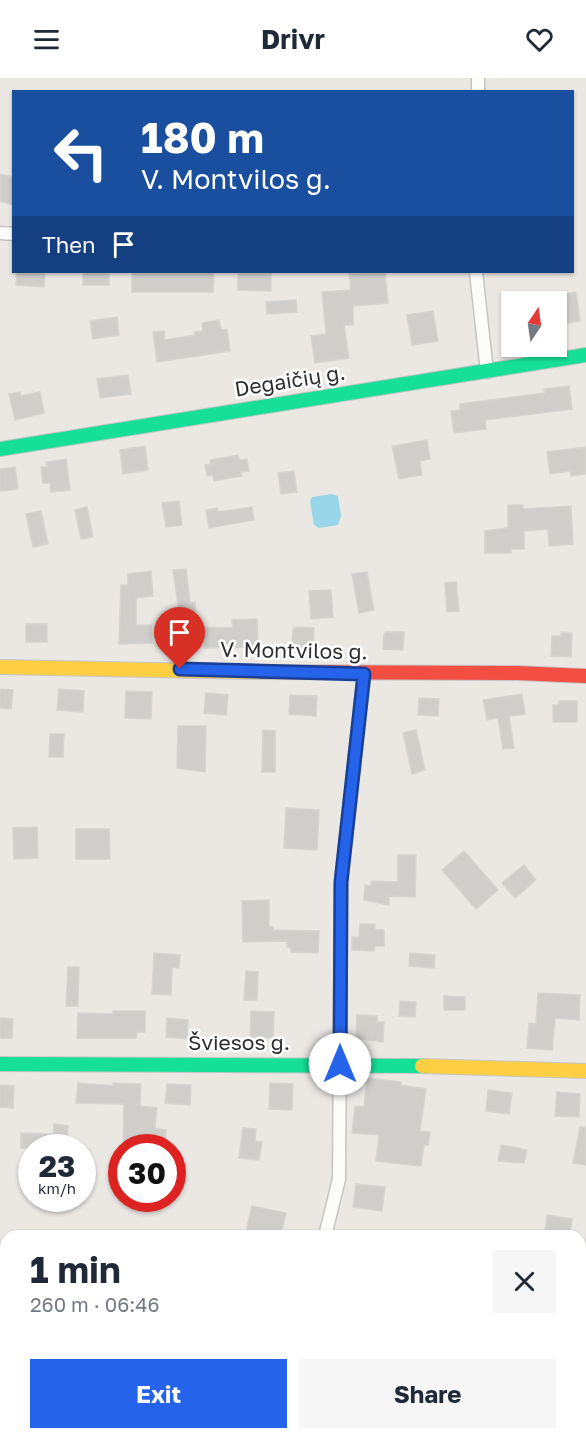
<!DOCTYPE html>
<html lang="en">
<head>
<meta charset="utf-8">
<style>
	body { margin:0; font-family:"Golos Text",sans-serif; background:#f6f6f7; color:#1f2937; height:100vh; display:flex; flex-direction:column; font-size:22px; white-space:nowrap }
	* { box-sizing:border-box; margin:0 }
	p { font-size:20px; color:#747a83 }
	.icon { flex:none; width:33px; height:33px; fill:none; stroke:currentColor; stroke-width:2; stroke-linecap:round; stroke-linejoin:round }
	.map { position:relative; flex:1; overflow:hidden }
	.panel { position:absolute; left:0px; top:1152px; width:586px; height:210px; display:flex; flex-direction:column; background:#fff; border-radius:18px 18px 0 0; box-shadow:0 2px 4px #0004 }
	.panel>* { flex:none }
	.hud { position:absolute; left:12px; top:12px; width:562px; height:183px; border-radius:0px; box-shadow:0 2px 4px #0004; background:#1a4fa0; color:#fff; overflow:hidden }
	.needle { width:39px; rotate:13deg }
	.buttons { position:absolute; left:501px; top:213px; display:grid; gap:12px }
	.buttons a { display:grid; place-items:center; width:66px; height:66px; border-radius:0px; background:#fff; box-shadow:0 2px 4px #0004; font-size:30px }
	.speed { position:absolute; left:18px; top:1056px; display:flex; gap:12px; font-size:30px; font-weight:700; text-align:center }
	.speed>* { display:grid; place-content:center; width:78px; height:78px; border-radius:50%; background:#fff; box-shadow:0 2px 4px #0004; line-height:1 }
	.speed small { font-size:15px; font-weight:400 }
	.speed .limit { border:9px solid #d22; background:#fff; color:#111 }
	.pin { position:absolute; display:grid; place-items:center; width:51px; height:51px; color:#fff; margin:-62px -26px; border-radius:50% 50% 50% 0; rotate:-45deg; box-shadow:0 0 6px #0007 }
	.pin .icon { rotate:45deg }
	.me { position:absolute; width:66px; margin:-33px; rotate:0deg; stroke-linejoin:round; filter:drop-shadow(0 0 4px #0008) }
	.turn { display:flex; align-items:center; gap:21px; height:126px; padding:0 30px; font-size:27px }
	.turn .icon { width:78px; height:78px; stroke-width:2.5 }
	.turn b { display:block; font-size:42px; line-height:51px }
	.then { display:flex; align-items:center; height:57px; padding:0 30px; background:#0003; gap:12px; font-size:22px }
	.round { display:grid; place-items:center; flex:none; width:63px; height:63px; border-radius:0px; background:#f6f6f7 }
	.headline { display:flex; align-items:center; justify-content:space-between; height:102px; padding:0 30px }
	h1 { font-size:36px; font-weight:700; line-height:45px }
	.cta { display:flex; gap:12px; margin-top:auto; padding:12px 30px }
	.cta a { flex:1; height:69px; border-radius:0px; background:#2563eb; color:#fff; font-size:24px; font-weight:700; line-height:69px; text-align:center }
	.cta a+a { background:#f6f6f7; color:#1f2937 }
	header { display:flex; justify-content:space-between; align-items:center; height:78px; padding:0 30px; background:#fff; font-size:27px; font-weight:700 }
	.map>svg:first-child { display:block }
	.water { fill:#9ad6ea }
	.building { fill:#d0cecb; stroke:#d6d4d0; stroke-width:1.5 }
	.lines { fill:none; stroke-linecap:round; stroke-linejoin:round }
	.street-casing { stroke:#c5c4c4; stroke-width:15 }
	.fast-casing { stroke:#c5c4c4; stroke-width:16 }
	.slow-casing { stroke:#c5c4c4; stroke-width:16 }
	.jam-casing { stroke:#c5c4c4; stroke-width:16 }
	.path { stroke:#c9c9c8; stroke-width:3; stroke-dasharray:4.5 3; stroke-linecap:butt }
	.street { stroke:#fcfcfb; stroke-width:12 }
	.fast { stroke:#16e098; stroke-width:14 }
	.slow { stroke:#ffcf43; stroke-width:14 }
	.jam { stroke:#f24e42; stroke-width:14 }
	.route-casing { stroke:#184099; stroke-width:15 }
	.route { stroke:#2563eb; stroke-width:10 }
	.labels { text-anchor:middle; stroke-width:5; stroke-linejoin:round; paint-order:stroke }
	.street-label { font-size:21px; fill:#2e2e2e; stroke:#fff }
</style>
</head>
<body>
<header><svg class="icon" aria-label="menu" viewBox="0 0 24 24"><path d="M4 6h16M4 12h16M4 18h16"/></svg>Drivr<svg class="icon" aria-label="heart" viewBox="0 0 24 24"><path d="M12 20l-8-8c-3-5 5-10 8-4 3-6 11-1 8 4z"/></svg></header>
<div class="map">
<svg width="586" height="1362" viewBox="0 0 586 1362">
	<rect width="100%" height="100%" fill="#ebe8e4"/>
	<polygon class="water" points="332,416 338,418 341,438 338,447 319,450 314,447 310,423 312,419"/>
	<g class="building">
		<polygon points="0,96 14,99 14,127 0,123"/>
		<polygon points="17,194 45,194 44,209 16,207"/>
		<rect x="83" y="194" width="26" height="13"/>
		<polygon points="132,194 214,194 213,214 132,214"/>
		<polygon points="238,194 271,194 271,213 238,212"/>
		<polygon points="369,194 385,194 388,225 353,228 353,247 344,247 349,280 315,285 311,258 326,256 322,214 351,212 349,195"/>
		<polygon points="576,214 580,243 562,246 562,241 556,242 556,217"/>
		<polygon points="296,222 297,234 267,236 266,224"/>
		<polygon points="433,233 438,263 412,267 407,237"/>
		<polygon points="117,239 119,257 93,261 90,243"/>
		<polygon points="219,242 221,252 227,251 230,273 157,284 153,254 164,253 165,262 195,257 195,254 203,253 202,245"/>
		<polygon points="128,297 131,316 100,320 97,301"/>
		<polygon points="569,308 572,331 485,342 486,351 454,355 451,333 460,332 460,326 545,315 544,311"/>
		<polygon points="20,314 21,318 40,314 44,335 15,342 9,316"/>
		<polygon points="427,362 430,381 420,383 422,397 399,401 392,368"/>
		<polygon points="145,368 148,392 123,396 120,372"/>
		<polygon points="586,369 586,396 571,398 570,393 550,396 547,374"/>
		<polygon points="238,377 239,382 247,381 249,393 241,394 242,398 214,403 213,397 207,398 205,387 211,386 210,382"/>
		<polygon points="66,381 70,412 51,414 50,405 43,405 41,389 47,389 46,384"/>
		<polygon points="15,389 18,411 0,413 0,391"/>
		<polygon points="294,393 297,414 281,416 278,395"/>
		<polygon points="179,423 182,447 166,449 162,425"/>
		<polygon points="508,427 523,427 523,431 571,428 573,466 549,468 548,451 524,453 524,471 511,471 511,475 485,475 485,453 508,450"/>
		<polygon points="87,429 93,459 81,461 75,432"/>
		<polygon points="252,429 254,442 209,450 206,432 217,430 218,434"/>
		<polygon points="41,433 48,466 33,469 26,436"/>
		<polygon points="186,491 190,525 195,524 196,538 180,540 173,492"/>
		<polygon points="151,493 153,518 136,520 136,547 151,547 152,565 119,566 121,507 128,507 128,496"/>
		<polygon points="367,494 374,532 359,535 352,496"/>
		<polygon points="456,504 459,533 447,534 445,505"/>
		<polygon points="331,512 333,539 311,541 309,513"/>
		<polygon points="257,541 258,569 204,570 205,549 233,550 232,542"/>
		<rect x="26" y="546" width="21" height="18"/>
		<polygon points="297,549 314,550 313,570 292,569 293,551"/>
		<polygon points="386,554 404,554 403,572 383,571 384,556"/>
		<polygon points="561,554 572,555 571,579 551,578 552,558 561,558"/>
		<polygon points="0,611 13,612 11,631 0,630"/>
		<polygon points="59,611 84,613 83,634 57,632"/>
		<polygon points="126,613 152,614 151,641 125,640"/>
		<polygon points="206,615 228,617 226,637 204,635"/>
		<polygon points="522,616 525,636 509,638 514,670 503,671 498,640 487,642 483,622"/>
		<polygon points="290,617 317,618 316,638 289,636"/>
		<polygon points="419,620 439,621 438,638 418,637"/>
		<polygon points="559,623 577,623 577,644 553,644 553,627 559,627"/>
		<polygon points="178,648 206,648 205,694 177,690"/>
		<polygon points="263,652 275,653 275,694 262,694"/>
		<polygon points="416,652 425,692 412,696 403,655"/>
		<polygon points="50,656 64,656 63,679 49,679"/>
		<polygon points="286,730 319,732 317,772 284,770"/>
		<polygon points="37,749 38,780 14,781 13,750"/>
		<polygon points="76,751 109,751 110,781 76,781"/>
		<polygon points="464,773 498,812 476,831 442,792"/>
		<polygon points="398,777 416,777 415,819 389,818 389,827 364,822 365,807 371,808 371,803 398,804"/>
		<polygon points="524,787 536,802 515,820 502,805"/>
		<polygon points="269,822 269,849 273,849 273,852 319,853 318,875 291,874 291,870 287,869 287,863 243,864 242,823"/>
		<polygon points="360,846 375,846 375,852 384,852 384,868 375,868 374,873 352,872 352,859 359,859"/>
		<polygon points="154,875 180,877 179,890 172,889 171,917 152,916"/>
		<polygon points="410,875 435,877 434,890 409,888"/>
		<polygon points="68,889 79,889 78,928 66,928"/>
		<polygon points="246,893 258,894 257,922 244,922"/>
		<polygon points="538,915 580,917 579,942 555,940 552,972 527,970 529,945 536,946"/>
		<polygon points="444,918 465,919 465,932 444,932"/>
		<polygon points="400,923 416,924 415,939 399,938"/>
		<polygon points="113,933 145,933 145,954 137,954 136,960 77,960 78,935 113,936"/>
		<polygon points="251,933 274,934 273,960 250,959"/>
		<polygon points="357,937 377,938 377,944 384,944 383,964 356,960"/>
		<polygon points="0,940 13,941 12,960 0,960"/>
		<polygon points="167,940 188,942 187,961 166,959"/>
		<polygon points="367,1000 401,1004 400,1007 426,1011 420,1053 430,1054 428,1067 424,1067 421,1088 376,1083 379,1057 352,1055 355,1028 364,1029"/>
		<polygon points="78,1005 113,1008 113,1005 141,1006 140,1028 157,1030 155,1050 166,1052 165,1070 123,1068 124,1026 76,1025"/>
		<polygon points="270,1005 293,1006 292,1032 269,1031"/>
		<polygon points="167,1006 191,1007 190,1027 165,1025"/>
		<polygon points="0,1007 14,1008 13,1030 0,1029"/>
		<polygon points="488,1012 512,1015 509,1036 486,1033"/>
		<polygon points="557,1014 580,1016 579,1039 555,1038"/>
		<polygon points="54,1046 68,1048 66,1070 21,1070 21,1055 53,1056"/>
		<polygon points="580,1049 586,1049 586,1087 573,1085"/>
		<polygon points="243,1050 256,1051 255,1063 262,1064 259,1082 239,1080"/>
		<polygon points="501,1067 527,1072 524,1085 498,1083"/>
		<polygon points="356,1106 385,1109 382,1133 353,1129"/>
		<polygon points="252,1128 286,1135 281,1156 271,1153 270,1158 245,1158"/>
		<polygon points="547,1137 572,1141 570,1156 545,1153"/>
	</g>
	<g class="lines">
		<g class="street-casing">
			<g id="street">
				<polyline points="478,14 478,0"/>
				<polyline points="0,155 14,156"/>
				<polyline points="476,194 487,294"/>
				<polyline points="325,1158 339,1101 341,804 364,596"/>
			</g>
		</g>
		<g class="fast-casing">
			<g id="fast">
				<polyline points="0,371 586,277"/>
				<polyline points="0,986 422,988"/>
				<polyline points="0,1262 6,1264"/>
			</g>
		</g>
		<g class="slow-casing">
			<g id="slow">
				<polyline points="0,589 262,594"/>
				<polyline points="422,988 586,993"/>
				<polyline points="397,1356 421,1362"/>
			</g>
		</g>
		<g class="jam-casing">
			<polyline id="jam" points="262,594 517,595 586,598"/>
		</g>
		<polyline class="path" points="436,1357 456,1362"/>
		<use href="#street" class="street"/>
		<use href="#fast" class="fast"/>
		<use href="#slow" class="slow"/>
		<use href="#jam" class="jam"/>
	</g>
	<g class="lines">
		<g class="route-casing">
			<polyline id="route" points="180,591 364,596 341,804 340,986"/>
		</g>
		<use href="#route" class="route"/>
	</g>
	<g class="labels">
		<g class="street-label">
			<text transform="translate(290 303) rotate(-9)" y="7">Degaičių g.</text>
			<text transform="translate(294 573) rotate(1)" y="7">V. Montvilos g.</text>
			<text x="239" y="972">Šviesos g.</text>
		</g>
	</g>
</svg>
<div class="buttons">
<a><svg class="needle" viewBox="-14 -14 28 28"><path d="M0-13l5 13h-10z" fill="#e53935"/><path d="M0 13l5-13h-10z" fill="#747a83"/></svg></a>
</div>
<div class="speed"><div>23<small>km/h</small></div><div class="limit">30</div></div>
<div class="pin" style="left:180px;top:591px;background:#d93025"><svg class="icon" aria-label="arrive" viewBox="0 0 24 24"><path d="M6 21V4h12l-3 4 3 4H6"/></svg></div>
<svg class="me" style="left:340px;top:986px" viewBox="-20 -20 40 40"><circle r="19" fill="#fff"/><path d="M0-13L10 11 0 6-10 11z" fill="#2563eb"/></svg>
<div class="hud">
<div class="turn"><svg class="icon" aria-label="left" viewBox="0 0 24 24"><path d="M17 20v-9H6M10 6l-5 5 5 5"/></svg><div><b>180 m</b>V. Montvilos g.</div></div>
<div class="then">Then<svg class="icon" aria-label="arrive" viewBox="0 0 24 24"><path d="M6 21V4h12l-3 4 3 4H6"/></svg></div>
</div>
<section class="panel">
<div class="headline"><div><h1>1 min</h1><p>260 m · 06:46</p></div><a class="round"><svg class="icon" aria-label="close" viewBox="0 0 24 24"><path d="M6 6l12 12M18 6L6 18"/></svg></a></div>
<div class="cta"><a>Exit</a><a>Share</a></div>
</section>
</div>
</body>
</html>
